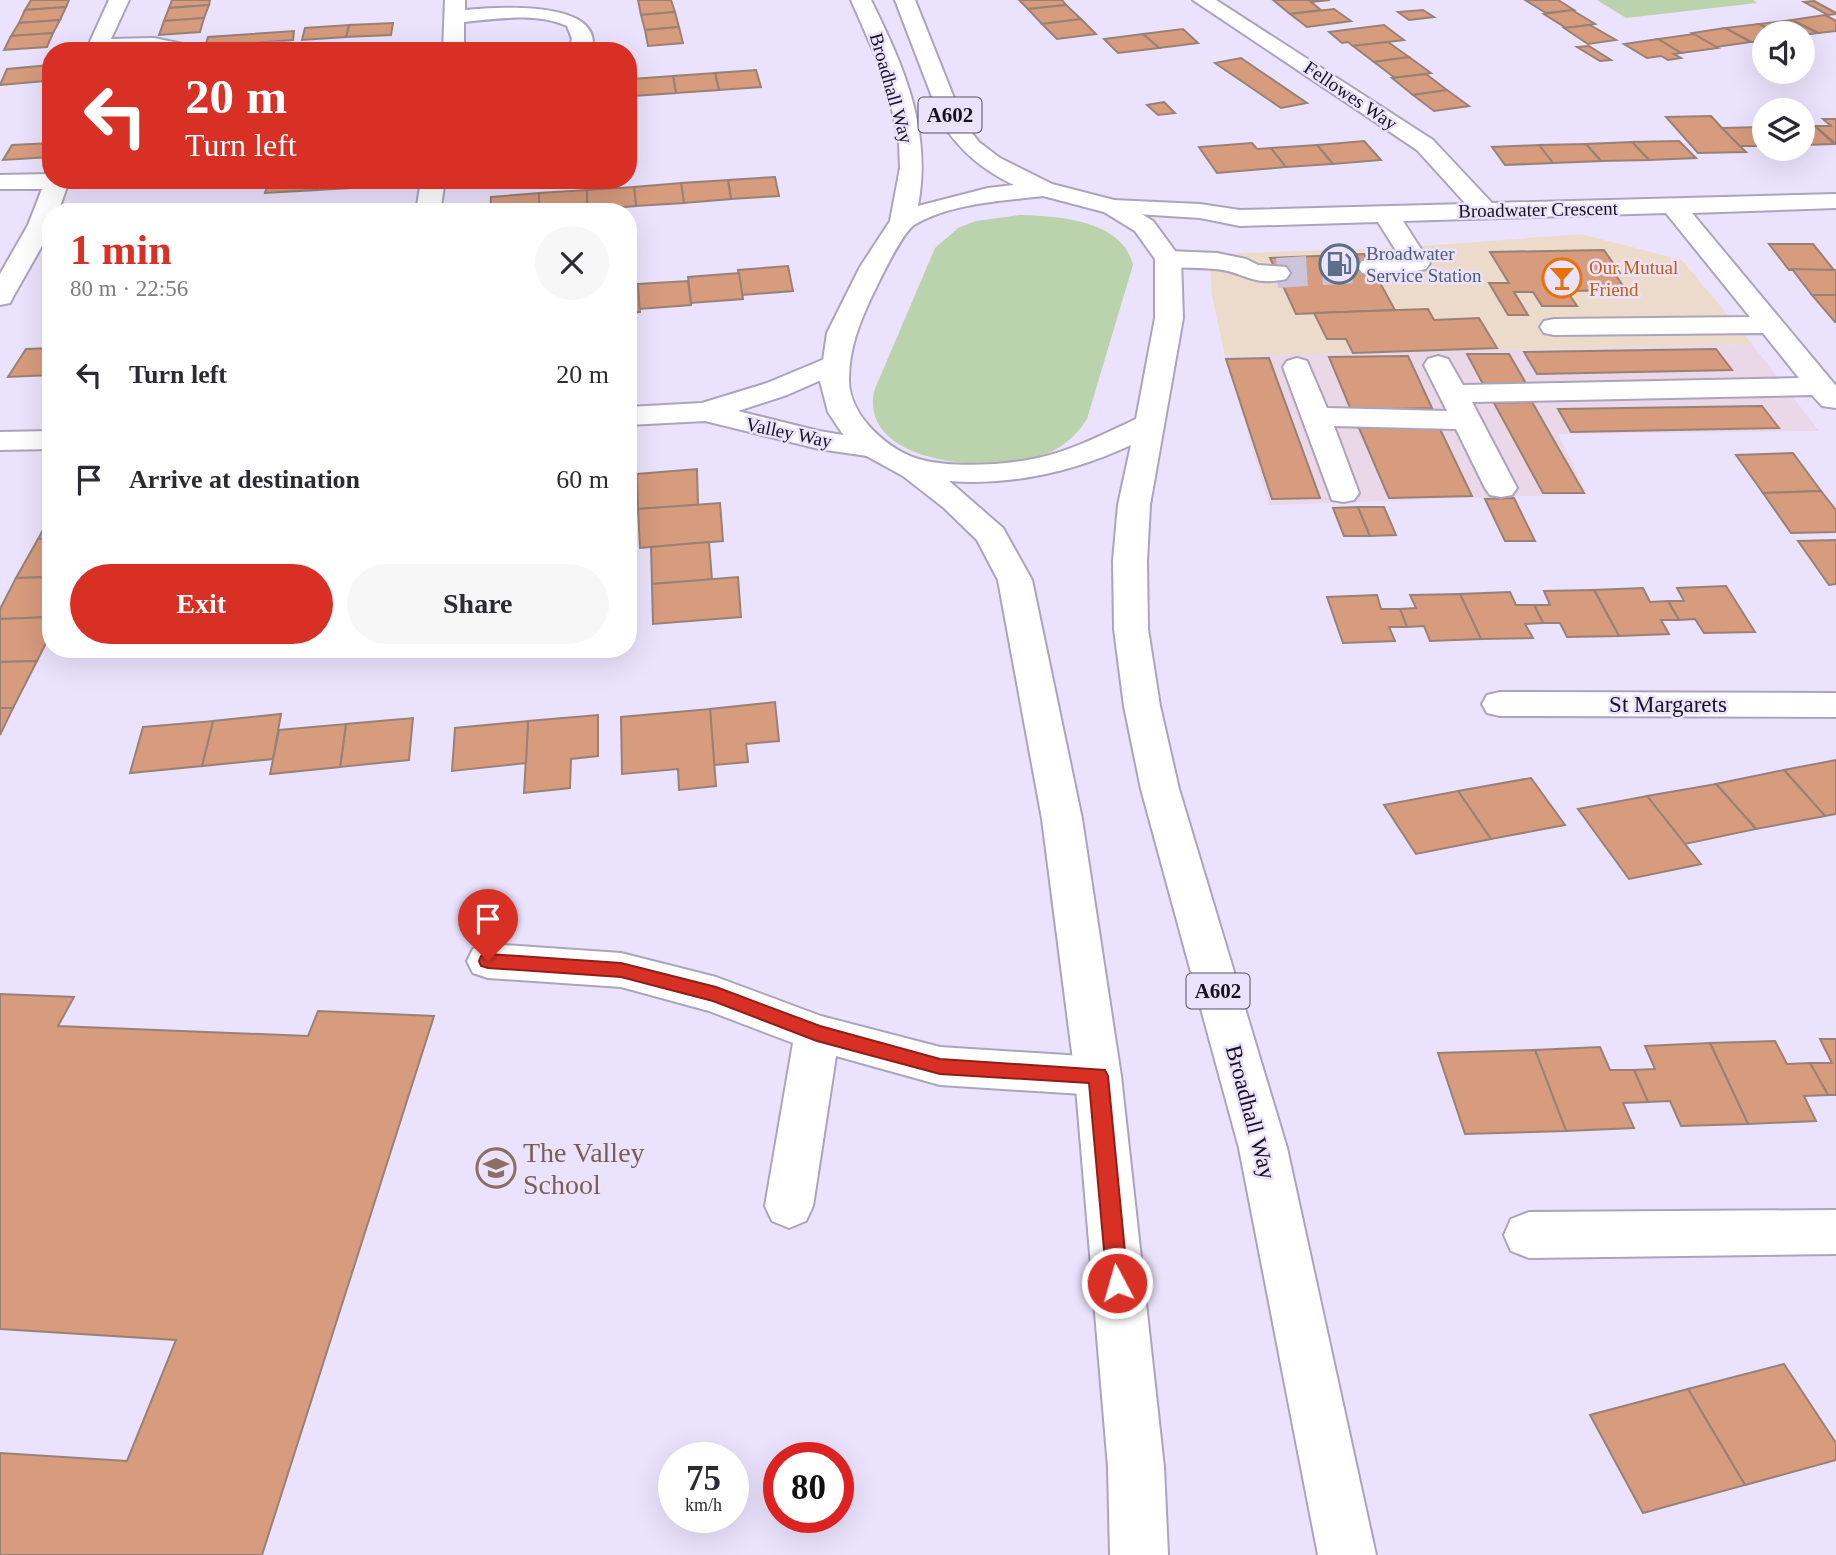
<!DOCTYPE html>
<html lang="en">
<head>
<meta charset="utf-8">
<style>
	body { margin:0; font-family:"Times New Roman",serif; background:#f7f7f7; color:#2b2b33; height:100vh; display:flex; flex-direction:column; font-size:26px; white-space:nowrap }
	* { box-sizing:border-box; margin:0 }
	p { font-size:23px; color:#7c7c81 }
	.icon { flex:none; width:38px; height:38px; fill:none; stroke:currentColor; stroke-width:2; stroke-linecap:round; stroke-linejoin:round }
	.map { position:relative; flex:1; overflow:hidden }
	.drawer { position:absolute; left:42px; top:203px; width:595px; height:455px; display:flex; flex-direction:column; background:#fff; border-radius:28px; box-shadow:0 7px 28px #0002 }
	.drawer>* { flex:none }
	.hud { position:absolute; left:42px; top:42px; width:595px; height:147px; border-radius:28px; box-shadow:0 7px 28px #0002; background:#d93025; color:#fff; overflow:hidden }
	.controls { position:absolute; left:1752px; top:21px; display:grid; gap:14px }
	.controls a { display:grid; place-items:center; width:63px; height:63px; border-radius:50%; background:#fff; box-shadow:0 7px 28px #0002; font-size:35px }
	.speed { position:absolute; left:658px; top:1442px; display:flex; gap:14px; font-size:35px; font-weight:700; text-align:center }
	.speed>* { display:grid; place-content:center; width:91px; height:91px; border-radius:50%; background:#fff; box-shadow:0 7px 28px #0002; line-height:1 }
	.speed small { font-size:18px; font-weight:400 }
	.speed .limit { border:10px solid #d22; background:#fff; color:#111 }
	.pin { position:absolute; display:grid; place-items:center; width:60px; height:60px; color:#fff; margin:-72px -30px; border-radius:50% 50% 50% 0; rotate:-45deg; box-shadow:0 0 7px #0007 }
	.pin .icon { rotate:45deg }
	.me { position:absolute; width:77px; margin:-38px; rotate:354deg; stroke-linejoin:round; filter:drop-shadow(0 0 5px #0008) }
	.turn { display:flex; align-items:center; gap:24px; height:147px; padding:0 28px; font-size:32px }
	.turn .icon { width:91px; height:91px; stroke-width:2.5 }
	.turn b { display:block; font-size:49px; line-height:60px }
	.round { display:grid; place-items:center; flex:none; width:74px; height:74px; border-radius:37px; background:#f7f7f7 }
	.headline { display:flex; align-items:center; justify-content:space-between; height:119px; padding:0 28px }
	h1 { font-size:42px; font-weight:800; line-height:52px; color:#d93025 }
	.primary-button { display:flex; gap:14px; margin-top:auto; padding:14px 28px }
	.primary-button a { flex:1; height:80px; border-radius:42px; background:#d93025; color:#fff; font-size:28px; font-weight:800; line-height:80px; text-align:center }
	.primary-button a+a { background:#f7f7f7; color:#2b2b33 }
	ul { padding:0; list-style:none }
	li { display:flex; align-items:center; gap:21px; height:105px; padding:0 28px }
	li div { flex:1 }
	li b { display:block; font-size:26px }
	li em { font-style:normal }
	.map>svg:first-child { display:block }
	.commercial { fill:#ecdbca }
	.industrial { fill:#ead7e8 }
	.green { fill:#bbd3ad }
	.building { fill:#d79b7d; stroke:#998175; stroke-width:2 }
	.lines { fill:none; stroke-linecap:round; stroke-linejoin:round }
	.minor-tunnel { stroke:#cbc4db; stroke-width:30; stroke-dasharray:30 15; stroke-linecap:butt }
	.minor-casing { stroke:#aba4bc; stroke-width:4 }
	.highway-casing { stroke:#aba4bc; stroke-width:4 }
	.minor { fill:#fff; fill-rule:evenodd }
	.highway { fill:#fff; fill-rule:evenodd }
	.route { fill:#d93025; stroke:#8d1f18; stroke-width:2 }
	.labels { text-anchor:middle; stroke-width:5; stroke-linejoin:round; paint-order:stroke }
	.far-street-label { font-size:19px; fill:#16131c; stroke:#ebe3fd }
	.far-service-label { font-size:19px; fill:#4e5e75; stroke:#ebe3fd; text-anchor:start }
	.far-food-label { font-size:19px; fill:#c56008; stroke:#ebe3fd; text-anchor:start }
	.shield { fill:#ebe3fd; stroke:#565160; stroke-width:2 }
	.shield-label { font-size:21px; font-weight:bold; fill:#16131c }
	.street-label { font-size:23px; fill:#16131c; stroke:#ebe3fd }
	.near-education-label { font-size:28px; fill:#785e54; stroke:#ebe3fd; text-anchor:start }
</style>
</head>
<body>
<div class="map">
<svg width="1836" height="1555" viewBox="0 0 1836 1555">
	<rect width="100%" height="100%" fill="#ebe3fd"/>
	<polygon class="commercial" points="1581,234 1682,260 1752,344 1225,356 1212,296 1210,269 1219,254 1408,247"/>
	<polygon class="industrial" points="1752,344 1819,431 1558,434 1587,494 1269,505 1225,356"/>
	<g class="green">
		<polygon points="1597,0 1753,0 1757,3 1626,18"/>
		<path d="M1020,215C1059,216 1122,220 1133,265L1087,419C1077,435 1064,446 1047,454C1000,474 859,468 874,391L935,248L958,228L976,221Z"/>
	</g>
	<g class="building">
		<polygon points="31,0 69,0 66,7 25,10"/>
		<polygon points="172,0 210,0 209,5 169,8"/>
		<polygon points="638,0 671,0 675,12 641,15"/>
		<polygon points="1019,0 1062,0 1066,5 1028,9"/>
		<polygon points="1273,0 1330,0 1311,2 1321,10 1290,14"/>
		<polygon points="1525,0 1558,0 1574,10 1546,13"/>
		<polygon points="1814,1 1836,13 1836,14 1828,15 1804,2"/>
		<polygon points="209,5 204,18 164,21 169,8"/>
		<polygon points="1066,5 1081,19 1042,24 1028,9"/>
		<polygon points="66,7 60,20 19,23 25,10"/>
		<polygon points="1334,9 1351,21 1307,27 1290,14"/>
		<polygon points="1423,10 1434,17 1409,20 1398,12"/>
		<polygon points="1572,10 1595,24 1566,28 1544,14"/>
		<polygon points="675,12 679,27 645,30 641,15"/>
		<polygon points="1825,15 1836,21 1836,31 1818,33 1792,20"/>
		<polygon points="204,18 200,32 159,35 164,21"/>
		<polygon points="1081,19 1096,34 1057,39 1042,24"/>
		<polygon points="60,20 53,33 11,36 19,23"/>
		<polygon points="1792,20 1818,33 1802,35 1802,33 1776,33 1759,24"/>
		<polygon points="393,23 391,35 346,37 349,25"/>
		<polygon points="1759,24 1776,33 1764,33 1764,41 1751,42 1725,28"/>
		<polygon points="349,25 346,37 302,40 305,28"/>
		<polygon points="1384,25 1404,40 1353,46 1348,42 1342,43 1329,32"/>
		<polygon points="1590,25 1616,40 1588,44 1564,28"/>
		<polygon points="679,27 683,43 648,46 645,30"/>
		<polygon points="1725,28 1751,42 1716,47 1692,33"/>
		<polygon points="1183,29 1198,43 1159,48 1143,34"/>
		<polygon points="294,31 293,40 205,47 208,37"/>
		<polygon points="53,33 47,47 4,50 11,36"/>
		<polygon points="1143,34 1159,48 1118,53 1104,39"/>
		<polygon points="1694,34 1718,48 1681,53 1658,39"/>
		<polygon points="1658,39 1681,53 1674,54 1681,58 1668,60 1661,56 1647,58 1624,44"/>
		<polygon points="1388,42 1409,57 1374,62 1353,46"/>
		<polygon points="1589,46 1611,60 1600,61 1577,47"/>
		<polygon points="1409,57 1431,73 1395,78 1374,62"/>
		<polygon points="1241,58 1307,103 1281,108 1215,63"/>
		<polygon points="51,65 45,81 0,85 7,69"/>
		<polygon points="756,70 761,87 719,90 715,73"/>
		<polygon points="715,73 719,90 676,93 673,76"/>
		<polygon points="1426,74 1447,90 1413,95 1392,78"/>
		<polygon points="673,76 676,93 634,96 632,79"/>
		<polygon points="1447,90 1469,106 1434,111 1413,95"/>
		<polygon points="1164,102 1175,113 1158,115 1147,105"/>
		<polygon points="1711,116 1722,128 1746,152 1698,153 1666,117"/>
		<polygon points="1823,119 1836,119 1836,144 1815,126 1831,126"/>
		<polygon points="1815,126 1834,144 1802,145 1802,127"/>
		<polygon points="1764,127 1764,146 1740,146 1722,128"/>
		<polygon points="1364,141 1381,160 1333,164 1317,145"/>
		<polygon points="1679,141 1696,158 1649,160 1632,142"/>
		<polygon points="1632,142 1649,160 1601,161 1586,144"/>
		<polygon points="51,143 51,157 3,160 12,145"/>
		<polygon points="1252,143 1257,149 1271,148 1286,167 1217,173 1199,147"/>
		<polygon points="1586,144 1601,161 1553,163 1539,145"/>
		<polygon points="1317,145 1333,164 1286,167 1271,148"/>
		<polygon points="1539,145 1553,163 1505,165 1492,147"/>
		<polygon points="775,177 779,196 731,199 728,180"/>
		<polygon points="269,180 320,180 317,190 265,193"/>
		<polygon points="320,180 371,180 369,187 317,190"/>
		<polygon points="728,180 731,199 684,203 681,183"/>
		<polygon points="681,183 684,203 636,206 634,187"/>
		<polygon points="634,187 636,206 587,210 587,190"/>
		<polygon points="587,190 587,210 539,212 539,193"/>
		<polygon points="539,193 539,212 490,212 491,197"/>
		<polygon points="1769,244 1813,244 1834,270 1789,270"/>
		<polygon points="1604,250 1620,273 1615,274 1626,290 1567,291 1577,306 1542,306 1533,292 1514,292 1528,315 1508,315 1489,283 1509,283 1490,252"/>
		<polygon points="1364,254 1395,310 1296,314 1270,258"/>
		<polygon points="788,266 793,291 742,295 738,270"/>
		<polygon points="1792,269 1836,270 1836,295 1812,295"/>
		<polygon points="739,273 743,299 691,303 688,277"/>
		<polygon points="688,281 691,305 639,309 638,284"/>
		<polygon points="638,288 640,312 628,313 628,289"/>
		<polygon points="1812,295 1836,295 1836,322 1835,322"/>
		<polygon points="1428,309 1434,320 1479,318 1497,348 1353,353 1346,339 1327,339 1314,313"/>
		<polygon points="51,348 51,375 8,377 26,349"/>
		<polygon points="1716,349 1732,370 1537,374 1524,352"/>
		<polygon points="1467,354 1509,354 1527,385 1484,386"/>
		<polygon points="1408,356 1432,408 1351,410 1329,357"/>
		<polygon points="1269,358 1320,498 1272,499 1226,359"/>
		<polygon points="1532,402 1584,493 1543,493 1494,403"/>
		<polygon points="1762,406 1779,428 1571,432 1558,409"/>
		<polygon points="1439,427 1472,496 1389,498 1359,428"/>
		<polygon points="1793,453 1821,491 1763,493 1736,455"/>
		<polygon points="697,469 698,505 638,509 637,474"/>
		<polygon points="1821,491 1836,510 1836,532 1791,533 1763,493"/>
		<polygon points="1514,498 1535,541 1505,541 1485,499"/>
		<polygon points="720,503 723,541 640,548 638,509"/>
		<polygon points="1358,507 1370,536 1344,536 1333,508"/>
		<polygon points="1358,507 1384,507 1396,535 1370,536"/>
		<polygon points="51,515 51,538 38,539"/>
		<polygon points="51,538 51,577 16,578 38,539"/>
		<polygon points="1836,540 1836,584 1829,585 1798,541"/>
		<polygon points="709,542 712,580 652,584 651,547"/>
		<polygon points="51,577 51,617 0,619 0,609 16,578"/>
		<polygon points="738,577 741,617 653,624 652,584"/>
		<polygon points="1726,586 1755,632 1704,633 1695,619 1679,620 1668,601 1684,601 1677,588"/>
		<polygon points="1643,588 1650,602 1668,601 1679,620 1661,620 1669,634 1619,636 1594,590"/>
		<polygon points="1594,590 1619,636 1567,637 1560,623 1543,623 1534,605 1550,605 1544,591"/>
		<polygon points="1510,592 1516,605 1534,605 1543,623 1525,624 1533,638 1481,639 1460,594"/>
		<polygon points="1460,594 1481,639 1430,641 1424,626 1407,627 1400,609 1416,608 1410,595"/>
		<polygon points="1377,595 1381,609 1400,609 1407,627 1389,627 1395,641 1343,643 1327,597"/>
		<polygon points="51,617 51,633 37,661 0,662 0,619"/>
		<polygon points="37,661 13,708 0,708 0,662"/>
		<polygon points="775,702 779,741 746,744 748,762 714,765 710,709"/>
		<polygon points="0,708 13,708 0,735"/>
		<polygon points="710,709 716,786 679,790 678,769 622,774 621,717"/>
		<polygon points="281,714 273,759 202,766 213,721"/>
		<polygon points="598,715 598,756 571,759 570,788 524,793 528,721"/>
		<polygon points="413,718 409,760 340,767 346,724"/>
		<polygon points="213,721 202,766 130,773 143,727"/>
		<polygon points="528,721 526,763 452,771 455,728"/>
		<polygon points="346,724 340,767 270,774 279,730"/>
		<polygon points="1836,760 1836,814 1825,816 1784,770"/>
		<polygon points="1784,770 1825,816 1756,829 1716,784"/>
		<polygon points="1531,778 1565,825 1491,839 1458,791"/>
		<polygon points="1716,784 1756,829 1685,844 1647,796"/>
		<polygon points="1458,791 1491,839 1416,854 1384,805"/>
		<polygon points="1647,796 1685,844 1701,864 1629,879 1578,809"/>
		<polygon points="0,994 74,997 58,1026 308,1036 318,1011 434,1016 262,1555 0,1555 0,1453 127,1461 176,1340 0,1329"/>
		<polygon points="1820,1039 1836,1039 1836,1095 1828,1095 1810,1063 1832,1063"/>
		<polygon points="1775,1041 1787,1064 1810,1063 1828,1095 1804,1096 1816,1121 1748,1124 1710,1043"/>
		<polygon points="1710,1043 1748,1124 1681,1126 1670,1101 1648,1102 1634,1070 1655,1069 1645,1046"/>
		<polygon points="1600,1047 1610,1070 1634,1070 1648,1102 1623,1103 1634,1128 1566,1131 1535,1050"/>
		<polygon points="1535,1050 1566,1131 1465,1134 1438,1053"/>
		<polygon points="1784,1364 1836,1443 1836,1460 1745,1485 1688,1389"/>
		<polygon points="1688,1389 1745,1485 1643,1513 1590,1415"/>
	</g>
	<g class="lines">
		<polyline class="minor-tunnel" points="1277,273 1371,267"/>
		<g class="minor-casing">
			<g id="minor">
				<polygon points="109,0 129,0 111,39 154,38 197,47 200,51 91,50 88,46"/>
				<path d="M445,0H465V10C496,7 595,0 593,44L589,51H568L572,39L567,26C536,12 497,19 464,22V51H443Z"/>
				<path d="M1193,0H1216L1433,140L1492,203L1836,194V208L1692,213L1836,386V408L1822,406L1812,395L1472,402L1517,488L1512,495L1501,497L1490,495L1485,488L1456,429L1334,426L1359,493L1354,500L1343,502L1332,500L1283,367L1287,361L1297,358L1307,361L1327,408L1447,411L1424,365L1428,359L1438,356L1448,359L1463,385L1799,378L1763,333L1554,335L1544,333L1540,327L1544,321L1554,319L1750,317L1666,213L1403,221L1430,263L1426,269C1407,273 1381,277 1362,273L1358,267L1362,261L1400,257L1378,222L1240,226L1200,218L1104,212L1101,207L1104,202L1113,200L1200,204L1240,210L1466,204L1417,150Z"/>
				<polygon points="282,43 289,45 291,51 225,51 228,47 235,45"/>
				<polygon points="51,174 51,180 69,181 58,212 51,212 51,230 13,297 10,303 0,305 0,274 28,225 42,189 0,189 0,175"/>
				<polygon points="421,180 445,180 440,212 416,212"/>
				<path d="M1168,251L1217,253L1246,259L1258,265L1286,267L1290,273L1286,279C1251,287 1244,271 1215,269C1196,267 1177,269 1159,265L1155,259L1159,253Z"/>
				<polygon points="834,355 844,358 848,364 844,370 787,395 738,411 819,431 885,442 889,448 885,454 874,457 819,449 705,421 628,425 628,407 702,403 767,383"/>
				<polygon points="51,431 51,449 0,450 0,432"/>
				<polygon points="1500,692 1836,693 1836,717 1500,716 1487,713 1482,704 1487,695"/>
				<polygon points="488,944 621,953 716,977 821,1016 940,1047 1098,1057 1114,1062 1121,1076 1114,1090 1098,1095 940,1085 836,1056 813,1206 806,1221 789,1228 772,1221 765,1206 793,1043 709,1011 621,987 488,978 473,973 467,961 473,949"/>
				<polygon points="1836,1210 1836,1254 1529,1258 1511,1251 1504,1235 1511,1219 1529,1212"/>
			</g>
		</g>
		<g class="highway-casing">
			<path id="highway" d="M851,0H871C904,67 932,130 918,206L988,188L1014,185C983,170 961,152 942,123L895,0H915L964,123L979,142L1000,158L1052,184L1122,202L1153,221L1181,259L1183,318L1150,505L1147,561L1148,629L1160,706L1179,789L1287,1148L1376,1555H1318L1239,1148L1141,789L1124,706L1114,629L1113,561L1118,505L1131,445C1075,471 1012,486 949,481L1003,528L1032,580L1082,819L1121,1076L1164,1467L1168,1555H1110L1108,1467L1075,1076L1042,819L998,580L977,540L944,508L903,476L863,454L842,433L828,412L820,381L827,333L860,267L890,221L900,168L899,142L890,100L876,57ZM1043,196L1104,212L1135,231L1155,259V318L1136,419C1104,434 1073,450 1038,458C1005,465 954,468 922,460C889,452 848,415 849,379C849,349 859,324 871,298C879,282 901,234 914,225C951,203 1002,201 1043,196Z"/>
		</g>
		<use href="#minor" class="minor"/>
		<use href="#highway" class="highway"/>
	</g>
	<polygon class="route" points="488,954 621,963 716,987 820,1026 940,1059 1105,1070 1108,1076 1128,1283 1125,1290 1117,1293 1110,1290 1107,1283 1089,1083 940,1074 817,1041 713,1001 621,977 488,968 481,966 479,961 481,956"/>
	<defs>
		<g id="fuel-ring" transform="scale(2.0125)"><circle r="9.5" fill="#ebe3fd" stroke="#5c6f8a" stroke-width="1.5"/><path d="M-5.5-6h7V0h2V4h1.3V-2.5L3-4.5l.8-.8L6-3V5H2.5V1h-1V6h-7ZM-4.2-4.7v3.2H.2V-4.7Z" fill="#5c6f8a"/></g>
		<g id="bar-ring" transform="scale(2.0125)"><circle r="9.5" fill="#ebe3fd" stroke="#e8710a" stroke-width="1.5"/><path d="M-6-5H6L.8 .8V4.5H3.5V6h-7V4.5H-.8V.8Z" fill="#e8710a"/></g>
		<g id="school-ring" transform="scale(2.0125)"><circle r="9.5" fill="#ebe3fd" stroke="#8d6e63" stroke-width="1.5"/><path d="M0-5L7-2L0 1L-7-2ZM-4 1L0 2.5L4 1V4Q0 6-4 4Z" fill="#8d6e63"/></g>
	</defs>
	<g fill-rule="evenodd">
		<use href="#fuel-ring" x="1339" y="264"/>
		<use href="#bar-ring" x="1562" y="278"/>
		<use href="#school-ring" x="496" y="1168"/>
	</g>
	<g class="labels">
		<g class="far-street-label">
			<text transform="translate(892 88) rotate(74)" y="7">Broadhall Way</text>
			<text transform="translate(1351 95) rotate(34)" y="7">Fellowes Way</text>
			<text transform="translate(1538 209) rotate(-1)" y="7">Broadwater Crescent</text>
			<text transform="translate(789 432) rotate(12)" y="7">Valley Way</text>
		</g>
		<g class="far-service-label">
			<text x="1366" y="260">Broadwater<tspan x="1366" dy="22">Service Station</tspan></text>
		</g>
		<g class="far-food-label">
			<text x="1589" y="274">Our Mutual<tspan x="1589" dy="22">Friend</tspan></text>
		</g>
		<g class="shield">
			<rect x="918.5" y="97.5" width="63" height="35" rx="5"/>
			<rect x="1186.5" y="973.5" width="63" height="35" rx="5"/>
		</g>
		<g class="shield-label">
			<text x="950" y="122">A602</text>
			<text x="1218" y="998">A602</text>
		</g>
		<g class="street-label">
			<text x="1668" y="712">St Margarets</text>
			<text transform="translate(1251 1112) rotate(75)" y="8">Broadhall Way</text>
		</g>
		<g class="near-education-label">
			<text x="523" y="1162">The Valley<tspan x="523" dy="32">School</tspan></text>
		</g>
	</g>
</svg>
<div class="controls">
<a><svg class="icon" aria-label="sound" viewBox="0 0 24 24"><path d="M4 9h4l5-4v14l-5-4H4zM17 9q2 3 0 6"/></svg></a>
<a><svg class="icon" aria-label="layers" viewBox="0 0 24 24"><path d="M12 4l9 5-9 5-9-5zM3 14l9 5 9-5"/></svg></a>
</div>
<div class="speed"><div>75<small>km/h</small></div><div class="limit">80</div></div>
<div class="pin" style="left:488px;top:961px;background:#d93025"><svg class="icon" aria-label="arrive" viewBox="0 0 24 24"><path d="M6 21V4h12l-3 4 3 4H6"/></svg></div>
<svg class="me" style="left:1117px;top:1283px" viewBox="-20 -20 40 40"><circle r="17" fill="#d93025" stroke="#fff" stroke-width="3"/><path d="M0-11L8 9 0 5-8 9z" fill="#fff"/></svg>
<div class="hud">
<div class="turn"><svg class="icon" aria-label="left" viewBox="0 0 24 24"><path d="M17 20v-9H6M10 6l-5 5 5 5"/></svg><div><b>20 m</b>Turn left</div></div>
</div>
<section class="drawer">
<div class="headline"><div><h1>1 min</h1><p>80 m · 22:56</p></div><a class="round"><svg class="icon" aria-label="close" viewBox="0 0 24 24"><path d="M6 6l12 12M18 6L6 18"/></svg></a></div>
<ul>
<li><svg class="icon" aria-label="left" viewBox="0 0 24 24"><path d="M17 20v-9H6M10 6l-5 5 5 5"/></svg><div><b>Turn left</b></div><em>20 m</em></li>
<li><svg class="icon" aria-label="arrive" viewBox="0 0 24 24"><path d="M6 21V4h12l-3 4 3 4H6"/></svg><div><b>Arrive at destination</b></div><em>60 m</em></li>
</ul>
<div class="primary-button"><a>Exit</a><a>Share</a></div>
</section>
</div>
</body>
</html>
